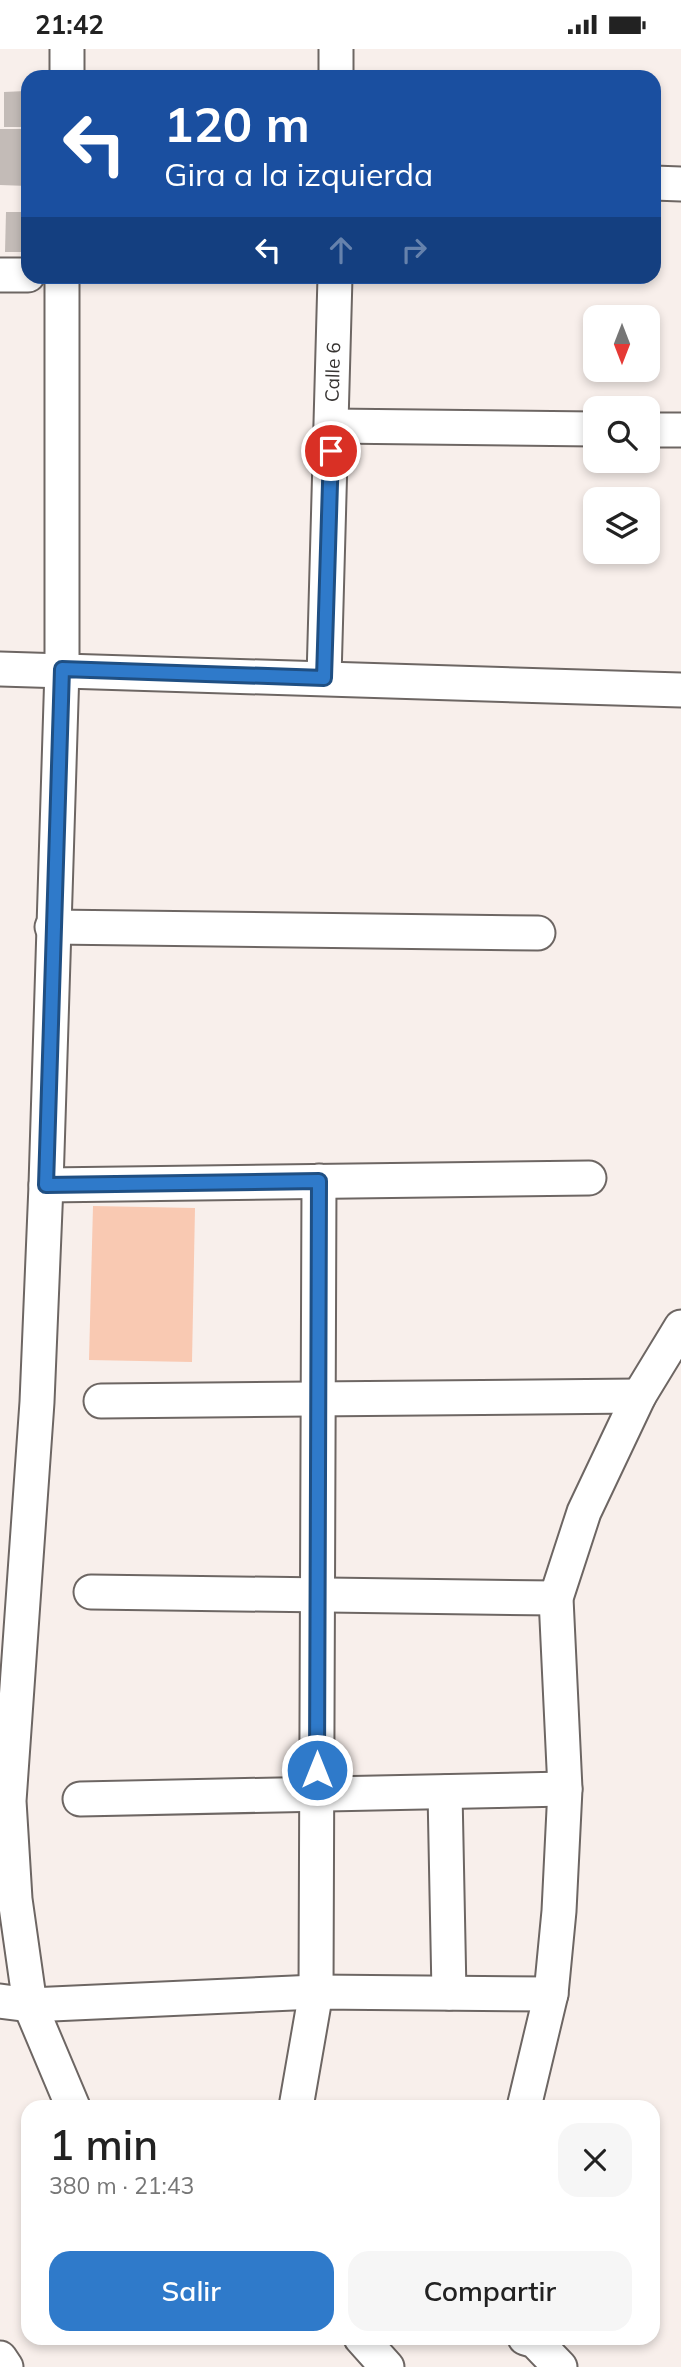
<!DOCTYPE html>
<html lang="es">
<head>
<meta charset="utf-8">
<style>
	body { margin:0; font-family:Mulish,sans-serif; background:#f6f6f6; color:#222; height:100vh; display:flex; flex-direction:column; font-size:26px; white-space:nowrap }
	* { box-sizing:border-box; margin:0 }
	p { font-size:23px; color:#767676 }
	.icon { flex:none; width:38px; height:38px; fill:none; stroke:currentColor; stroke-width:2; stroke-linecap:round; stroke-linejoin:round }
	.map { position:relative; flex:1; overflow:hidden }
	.side { position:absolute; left:21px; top:2051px; width:639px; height:245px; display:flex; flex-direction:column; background:#fff; border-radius:21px; box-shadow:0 4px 10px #0003 }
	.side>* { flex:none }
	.banner { position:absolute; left:21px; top:21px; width:640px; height:214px; border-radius:21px; box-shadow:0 4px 10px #0003; background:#1a4fa0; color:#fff; overflow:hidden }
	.needle { width:46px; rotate:180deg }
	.buttons { position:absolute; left:583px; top:256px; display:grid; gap:14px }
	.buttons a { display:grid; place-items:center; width:77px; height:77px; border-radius:14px; background:#fff; box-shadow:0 4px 10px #0003; font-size:35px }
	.pin { position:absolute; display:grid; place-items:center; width:60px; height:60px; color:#fff; margin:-30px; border:4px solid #fff; border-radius:50%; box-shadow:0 2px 7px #0007 }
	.me { position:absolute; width:77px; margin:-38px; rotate:0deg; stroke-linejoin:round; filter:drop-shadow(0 0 5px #0008) }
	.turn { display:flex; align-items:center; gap:24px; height:147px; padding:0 28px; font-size:32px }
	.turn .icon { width:91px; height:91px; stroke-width:2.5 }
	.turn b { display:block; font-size:49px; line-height:60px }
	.lanes { display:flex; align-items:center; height:66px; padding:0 28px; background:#0003; justify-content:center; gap:35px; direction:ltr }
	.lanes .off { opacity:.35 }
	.round { display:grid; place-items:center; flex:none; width:74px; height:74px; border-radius:21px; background:#f6f6f6 }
	.head { display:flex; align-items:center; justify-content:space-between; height:119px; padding:0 28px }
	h1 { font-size:42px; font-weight:600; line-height:52px }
	.button { display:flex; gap:14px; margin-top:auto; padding:14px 28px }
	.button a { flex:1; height:80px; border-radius:21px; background:#2f7aca; color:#fff; font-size:28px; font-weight:600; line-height:80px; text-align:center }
	.button a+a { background:#f6f6f6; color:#222 }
	.status { display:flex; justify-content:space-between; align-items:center; height:49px; padding:0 35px; background:#fff; direction:ltr }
	.status svg { height:19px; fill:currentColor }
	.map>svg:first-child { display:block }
	.green { fill:#f9c9b2 }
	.building { fill:#c3bbb7 }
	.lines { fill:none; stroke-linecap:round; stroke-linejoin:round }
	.minor-casing { stroke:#6d6663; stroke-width:37 }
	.minor { stroke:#fff; stroke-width:33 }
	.route-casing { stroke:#1f4f83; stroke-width:18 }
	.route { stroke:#2f7aca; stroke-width:12 }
	.labels { text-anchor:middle; stroke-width:6; stroke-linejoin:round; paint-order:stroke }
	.street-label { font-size:19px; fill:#373432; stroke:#f8efeb }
</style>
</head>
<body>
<div class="status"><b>21:42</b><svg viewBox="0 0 49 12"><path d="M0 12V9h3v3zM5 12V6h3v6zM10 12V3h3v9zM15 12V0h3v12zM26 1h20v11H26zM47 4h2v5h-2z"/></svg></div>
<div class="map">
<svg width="681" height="2318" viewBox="0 0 681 2318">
	<rect width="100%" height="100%" fill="#f8efeb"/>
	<polygon class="green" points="93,1157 195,1159 192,1313 89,1311"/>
	<g class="building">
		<polygon points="26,42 26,78 4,78 4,43"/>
		<polygon points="0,80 28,80 28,137 0,136"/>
		<polygon points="6,163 28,163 28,203 5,203"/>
	</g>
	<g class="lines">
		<g class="minor-casing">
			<g id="minor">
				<polyline points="336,0 336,28"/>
				<polyline points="67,28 67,0"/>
				<polyline points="654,134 681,135"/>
				<polyline points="0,226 28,226"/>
				<polyline points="62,228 62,620 46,1136 37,1353 9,1752 15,1850 30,1956 73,2058"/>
				<polyline points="332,377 595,380"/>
				<polyline points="648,381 681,381"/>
				<polyline points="0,620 681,641"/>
				<path id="s1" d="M324,629L335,228"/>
				<polyline points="52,878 538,884"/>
				<polyline points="46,1136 589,1129"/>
				<polyline points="101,1352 639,1347"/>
				<polyline points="91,1543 556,1549"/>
				<polyline points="445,1743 449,1944"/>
				<polyline points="80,1750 565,1740"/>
				<polyline points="0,1952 30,1956 316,1943 551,1945"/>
				<polyline points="296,2058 316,1943 319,1132"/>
				<polyline points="524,2058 551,1945 559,1862 565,1740 556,1549 584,1463 639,1347 681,1278"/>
				<polyline points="361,2289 387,2318"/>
				<polyline points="525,2289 535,2292 560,2318"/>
				<polyline points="0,2309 6,2318"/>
			</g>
		</g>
		<use href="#minor" class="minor"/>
	</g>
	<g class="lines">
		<g class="route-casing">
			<polyline id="route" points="317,1721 319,1132 46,1136 62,620 324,629 331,402"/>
		</g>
		<use href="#route" class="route"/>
	</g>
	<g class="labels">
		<g class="street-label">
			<text dy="7" stroke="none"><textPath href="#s1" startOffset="306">Calle 6</textPath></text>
		</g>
	</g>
</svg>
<div class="buttons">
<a><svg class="needle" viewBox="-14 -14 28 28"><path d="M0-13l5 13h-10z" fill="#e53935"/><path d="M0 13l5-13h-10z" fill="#767676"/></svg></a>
<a><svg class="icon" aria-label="search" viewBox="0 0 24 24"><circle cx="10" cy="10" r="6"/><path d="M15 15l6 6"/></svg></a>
<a><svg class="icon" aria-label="layers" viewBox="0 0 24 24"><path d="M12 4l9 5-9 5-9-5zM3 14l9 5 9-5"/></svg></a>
</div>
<div class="pin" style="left:331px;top:402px;background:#d93025"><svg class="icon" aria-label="arrive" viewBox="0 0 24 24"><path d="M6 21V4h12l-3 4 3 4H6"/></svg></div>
<svg class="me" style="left:317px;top:1721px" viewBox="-20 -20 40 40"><circle r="17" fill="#2f7aca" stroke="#fff" stroke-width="3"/><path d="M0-11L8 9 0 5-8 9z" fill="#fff"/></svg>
<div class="banner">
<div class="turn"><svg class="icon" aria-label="left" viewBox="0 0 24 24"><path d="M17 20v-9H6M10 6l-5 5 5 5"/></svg><div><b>120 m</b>Gira a la izquierda</div></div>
<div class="lanes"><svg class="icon" aria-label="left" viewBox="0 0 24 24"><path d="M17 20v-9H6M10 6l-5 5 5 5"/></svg><svg class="icon off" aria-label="ahead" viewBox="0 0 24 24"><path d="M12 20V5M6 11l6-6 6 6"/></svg><svg class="icon off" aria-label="right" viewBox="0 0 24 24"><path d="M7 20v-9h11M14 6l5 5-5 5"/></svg></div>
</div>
<section class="side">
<div class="head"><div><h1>1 min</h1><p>380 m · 21:43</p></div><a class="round"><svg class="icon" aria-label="close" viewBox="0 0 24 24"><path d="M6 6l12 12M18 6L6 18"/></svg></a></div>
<div class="button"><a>Salir</a><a>Compartir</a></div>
</section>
</div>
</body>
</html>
